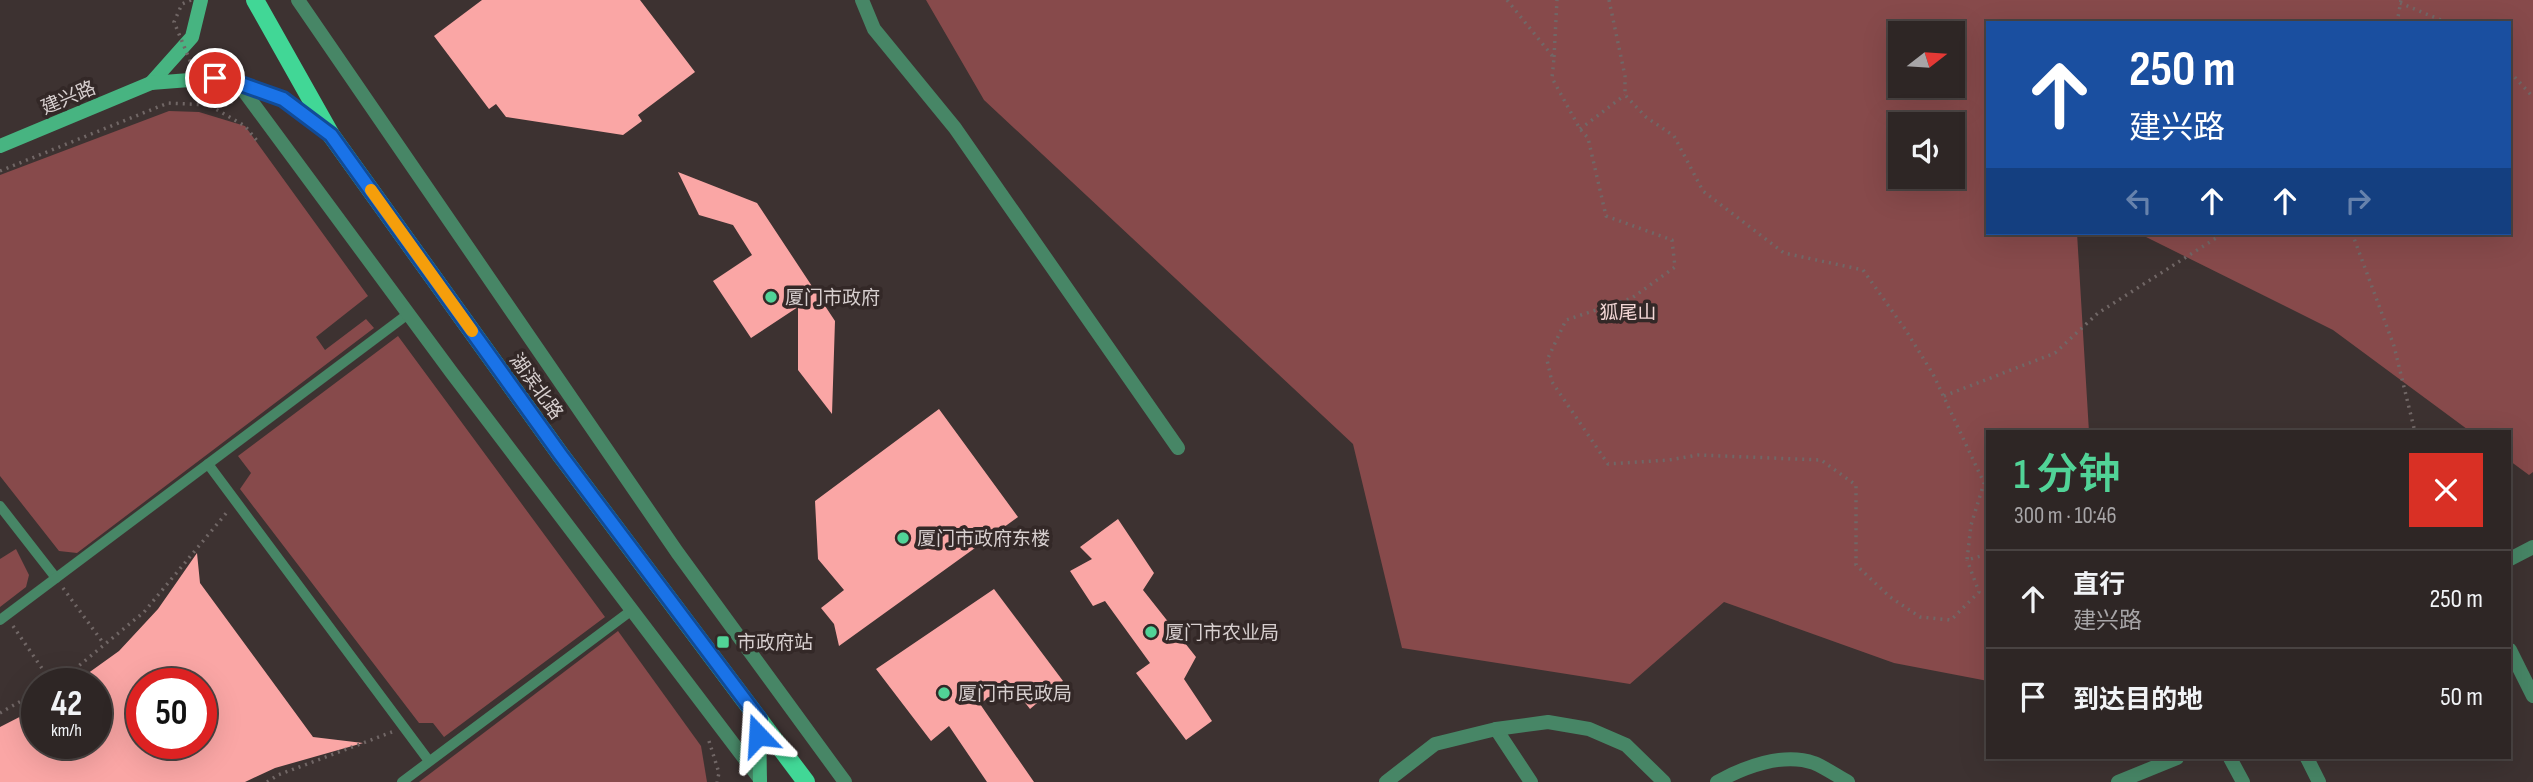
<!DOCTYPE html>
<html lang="zh">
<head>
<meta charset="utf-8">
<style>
	body { margin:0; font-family:"Sofia Sans Condensed","Noto Sans SC",sans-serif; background:#362e2d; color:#f1f3f6; height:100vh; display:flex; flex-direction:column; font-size:26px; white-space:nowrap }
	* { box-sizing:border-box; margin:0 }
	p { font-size:23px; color:#a7a5a7 }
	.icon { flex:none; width:38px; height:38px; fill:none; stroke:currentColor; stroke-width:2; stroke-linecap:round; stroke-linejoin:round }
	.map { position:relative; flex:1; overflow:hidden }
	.side { position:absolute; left:1986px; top:430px; width:525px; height:329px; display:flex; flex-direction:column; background:#2e2625; border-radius:0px; box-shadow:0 7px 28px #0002,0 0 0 2px #494342 }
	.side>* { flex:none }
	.hud { position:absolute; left:1986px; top:21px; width:525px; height:214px; border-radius:0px; box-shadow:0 7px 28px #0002,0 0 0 2px #494342; background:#1a4fa0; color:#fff; overflow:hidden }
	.needle { width:46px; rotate:73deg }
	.controls { position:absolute; left:1888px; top:21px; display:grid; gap:14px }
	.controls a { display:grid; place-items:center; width:77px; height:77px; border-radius:0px; background:#2e2625; box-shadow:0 7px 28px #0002,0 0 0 2px #494342; font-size:35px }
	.speed { position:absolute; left:21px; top:668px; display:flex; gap:14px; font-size:35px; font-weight:700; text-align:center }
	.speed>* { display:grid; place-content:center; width:91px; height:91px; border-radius:50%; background:#2e2625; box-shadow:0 7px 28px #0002,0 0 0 2px #494342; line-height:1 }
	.speed small { font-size:18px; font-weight:400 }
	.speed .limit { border:10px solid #d22; background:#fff; color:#111 }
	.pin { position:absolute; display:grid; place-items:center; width:60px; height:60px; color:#fff; margin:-30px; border:4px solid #fff; border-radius:50%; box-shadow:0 2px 7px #0007 }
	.me { position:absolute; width:77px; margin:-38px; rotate:340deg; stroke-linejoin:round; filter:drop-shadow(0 0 5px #0008) }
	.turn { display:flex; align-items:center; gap:24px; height:147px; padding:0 28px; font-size:32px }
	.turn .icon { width:91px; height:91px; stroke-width:2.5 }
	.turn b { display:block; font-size:49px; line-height:60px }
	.lanes { display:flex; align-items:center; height:66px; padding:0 28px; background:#0003; justify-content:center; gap:35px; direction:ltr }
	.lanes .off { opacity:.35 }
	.round { display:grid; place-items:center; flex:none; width:74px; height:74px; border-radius:0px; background:#362e2d }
	.headline { display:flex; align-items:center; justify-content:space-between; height:119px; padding:0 28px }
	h1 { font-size:42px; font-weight:600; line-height:52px; color:#51d397 }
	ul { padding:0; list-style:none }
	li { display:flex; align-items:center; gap:21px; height:98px; padding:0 28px; border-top:2px solid #494342 }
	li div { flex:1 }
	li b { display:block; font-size:26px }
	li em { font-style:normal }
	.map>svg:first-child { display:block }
	.green { fill:#874a4b; fill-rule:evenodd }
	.building { fill:#faa6a5; fill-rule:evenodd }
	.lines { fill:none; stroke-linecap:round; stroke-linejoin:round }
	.path { stroke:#716766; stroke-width:3.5; stroke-dasharray:2 5; stroke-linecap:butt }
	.service { stroke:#478666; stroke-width:10 }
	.minor { stroke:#478666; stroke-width:14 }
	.tertiary { stroke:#478666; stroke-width:14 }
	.secondary { stroke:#47b481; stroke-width:14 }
	.primary { stroke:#41d796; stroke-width:18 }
	.path-bridge { stroke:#716766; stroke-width:3.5; stroke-dasharray:2 5; stroke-linecap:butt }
	.route-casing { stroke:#114b97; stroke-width:18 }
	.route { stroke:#1a73e8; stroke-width:12 }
	.slow { stroke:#f59e0b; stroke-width:12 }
	.poi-dot { fill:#51d397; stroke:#332827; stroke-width:2.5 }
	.labels { text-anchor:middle; stroke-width:7; stroke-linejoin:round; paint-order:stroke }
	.street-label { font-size:19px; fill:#d7cfcf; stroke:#332827 }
	.poi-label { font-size:19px; fill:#d7cfcf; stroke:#332827; text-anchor:start }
	.park-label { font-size:19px; fill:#f3d7d6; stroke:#332827 }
</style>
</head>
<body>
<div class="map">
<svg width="2533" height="782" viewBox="0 0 2533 782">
	<rect width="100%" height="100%" fill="#3d3231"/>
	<g class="green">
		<path d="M926,0H2533V472L2529,475L2510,461V432H2471L2333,330L2138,233H2510V23H1988V233H2077L2089,432H1988V681L1894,663L1724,602L1630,684L1402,648L1353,444L984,100ZM1953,33V86H1900V33ZM1953,124V177H1900V124Z"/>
		<polygon points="169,111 199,112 245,126 368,296 316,337 325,350 366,319 374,328 77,553 59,551 0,476 0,175"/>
		<polygon points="398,336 605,617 444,737 433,723 419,723 240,489 251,473 238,456"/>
		<polygon points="16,549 29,575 26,587 0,607 0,559"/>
		<polygon points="618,631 701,746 707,782 419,782"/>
	</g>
	<g class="building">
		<polygon points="482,0 640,0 695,72 638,115 642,121 623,135 506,117 496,104 489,109 434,36"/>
		<polygon points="678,172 757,203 835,321 832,414 798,370 798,307 751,338 713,281 752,255 733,225 699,215"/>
		<polygon points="939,409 1018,517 839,646 834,624 821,608 844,590 818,559 815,501"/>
		<polygon points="1118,519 1154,573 1143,590 1196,657 1184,679 1212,721 1186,740 1136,673 1150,663 1105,601 1093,606 1070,571 1092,559 1080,547"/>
		<path d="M197,553L200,583L313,737L363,743L275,768L245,782H0V727L37,708V744H96V684H73L119,651L158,609ZM142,684H201V744H142Z"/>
		<polygon points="994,589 1063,681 1030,709 1009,682 980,704 1034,782 987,782 949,726 931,741 876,669"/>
	</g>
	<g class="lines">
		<g class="path">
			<polyline points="1507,0 1554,58 1552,78 1580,129 1588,138 1606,216 1672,240 1675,267 1632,298 1566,320 1547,360 1552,382 1608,464 1669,460 1698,455 1821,460 1856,485 1856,565 1890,597 1920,617 1951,620 1979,592 1967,560"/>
			<polyline points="1609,0 1625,76 1625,95 1646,117 1674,136 1703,191 1784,253 1863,270 1905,329 1933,374 1984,483 1971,525 1967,560 1988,554"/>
			<polyline points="2400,3 2448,23"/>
			<polyline points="2397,23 2401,0"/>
			<polyline points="1554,57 1557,0"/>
			<polyline points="2510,72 2533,97"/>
			<polyline points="1580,129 1625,95"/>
			<polyline points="0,171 168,103 209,105 245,126 258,142"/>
			<polyline points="2352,233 2394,346 2415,432"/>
			<polyline points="1944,396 2055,353 2098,313 2224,233"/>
			<polyline points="63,588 104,644"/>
			<polyline points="13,626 52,683"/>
			<polyline points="50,684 70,673 144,612 228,511"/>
			<polyline points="0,713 37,692"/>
			<polyline points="709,741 719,773 717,782"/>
			<polyline points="267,782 278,775 392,732"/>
		</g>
		<g class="service">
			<polyline points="208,464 429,761"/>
			<polyline points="0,506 56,578"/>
			<polyline points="0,620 408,314"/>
			<polyline points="402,782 632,610"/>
		</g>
		<g class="minor">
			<polyline points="862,0 874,29 955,128 1178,448"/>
			<polyline points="2510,559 2533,547"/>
			<polyline points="2510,650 2533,696"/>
			<polyline points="1496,729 1531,782"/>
			<polyline points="2230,758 2243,782"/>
			<polyline points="2307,758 2319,782"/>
			<polyline points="1386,782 1435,744 1496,729 1548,722 1589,729 1626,745 1664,782"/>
			<path d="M1717,782C1744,767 1783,752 1814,763C1826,768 1837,776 1848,782"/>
			<polyline points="2118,782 2177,758"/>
		</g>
		<g class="tertiary">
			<polyline points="298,0 677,552 845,782"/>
			<polyline points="238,83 452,373 760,779"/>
		</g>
		<g class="secondary">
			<polyline points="151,83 192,37 201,0"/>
			<polyline points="0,146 151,83 215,78 238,83 283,99 329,133"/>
			<polyline points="759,719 760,782"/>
		</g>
		<polyline class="primary" points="255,0 331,135 560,454 806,782"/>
		<polyline class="path-bridge" points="191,0 182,4 174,22 203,92 221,107 232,102"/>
	</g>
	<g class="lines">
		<g class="route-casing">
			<polyline id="route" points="215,78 238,83 283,99 331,135 560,454 759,719 758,735"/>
		</g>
		<use href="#route" class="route"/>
		<polyline class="slow" points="371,190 472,331"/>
	</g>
	<g class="poi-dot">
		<circle cx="771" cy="297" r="7"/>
		<circle cx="903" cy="538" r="7"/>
		<circle cx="1151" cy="632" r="7"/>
		<rect x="716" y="635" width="14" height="14" rx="3.5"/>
		<circle cx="944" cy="693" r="7"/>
	</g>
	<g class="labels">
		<g class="street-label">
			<text transform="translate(68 97) rotate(-23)" y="7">建兴路</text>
			<text transform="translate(537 386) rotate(54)" y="7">湖滨北路</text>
		</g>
		<g class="poi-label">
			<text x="785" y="304">厦门市政府</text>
			<text x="917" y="545">厦门市政府东楼</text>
			<text x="1165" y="639">厦门市农业局</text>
			<text x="737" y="649">市政府站</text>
			<text x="958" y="700">厦门市民政局</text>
		</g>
		<g class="park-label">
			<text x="1628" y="319">狐尾山</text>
		</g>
	</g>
</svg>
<div class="controls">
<a><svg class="needle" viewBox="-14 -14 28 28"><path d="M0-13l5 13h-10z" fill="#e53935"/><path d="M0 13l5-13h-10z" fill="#a7a5a7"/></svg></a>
<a><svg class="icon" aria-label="sound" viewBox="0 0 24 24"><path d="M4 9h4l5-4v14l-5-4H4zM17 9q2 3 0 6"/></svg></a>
</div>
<div class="speed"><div>42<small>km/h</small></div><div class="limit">50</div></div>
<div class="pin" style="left:215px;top:78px;background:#d93025"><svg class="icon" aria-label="arrive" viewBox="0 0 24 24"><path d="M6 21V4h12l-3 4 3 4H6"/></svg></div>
<svg class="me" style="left:758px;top:735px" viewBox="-20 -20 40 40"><path d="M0-17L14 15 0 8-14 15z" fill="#1a73e8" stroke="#fff" stroke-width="4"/></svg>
<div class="hud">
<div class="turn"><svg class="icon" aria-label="ahead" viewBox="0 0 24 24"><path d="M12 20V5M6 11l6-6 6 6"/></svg><div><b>250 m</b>建兴路</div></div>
<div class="lanes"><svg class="icon off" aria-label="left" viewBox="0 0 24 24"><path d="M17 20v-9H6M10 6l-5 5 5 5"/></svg><svg class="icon" aria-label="ahead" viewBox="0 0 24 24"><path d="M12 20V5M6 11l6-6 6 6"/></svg><svg class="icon" aria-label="ahead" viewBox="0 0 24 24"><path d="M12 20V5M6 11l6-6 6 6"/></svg><svg class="icon off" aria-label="right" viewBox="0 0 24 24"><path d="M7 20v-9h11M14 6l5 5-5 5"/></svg></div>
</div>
<section class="side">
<div class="headline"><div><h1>1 分钟</h1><p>300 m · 10:46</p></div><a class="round" style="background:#d93025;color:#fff"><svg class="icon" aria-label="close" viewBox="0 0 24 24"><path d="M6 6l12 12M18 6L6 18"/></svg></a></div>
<ul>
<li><svg class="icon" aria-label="ahead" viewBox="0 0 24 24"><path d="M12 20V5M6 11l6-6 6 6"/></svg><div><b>直行</b><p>建兴路</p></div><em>250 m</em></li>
<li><svg class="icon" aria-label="arrive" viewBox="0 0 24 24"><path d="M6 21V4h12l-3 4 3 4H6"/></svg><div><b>到达目的地</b></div><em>50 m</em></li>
</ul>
</section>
</div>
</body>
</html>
